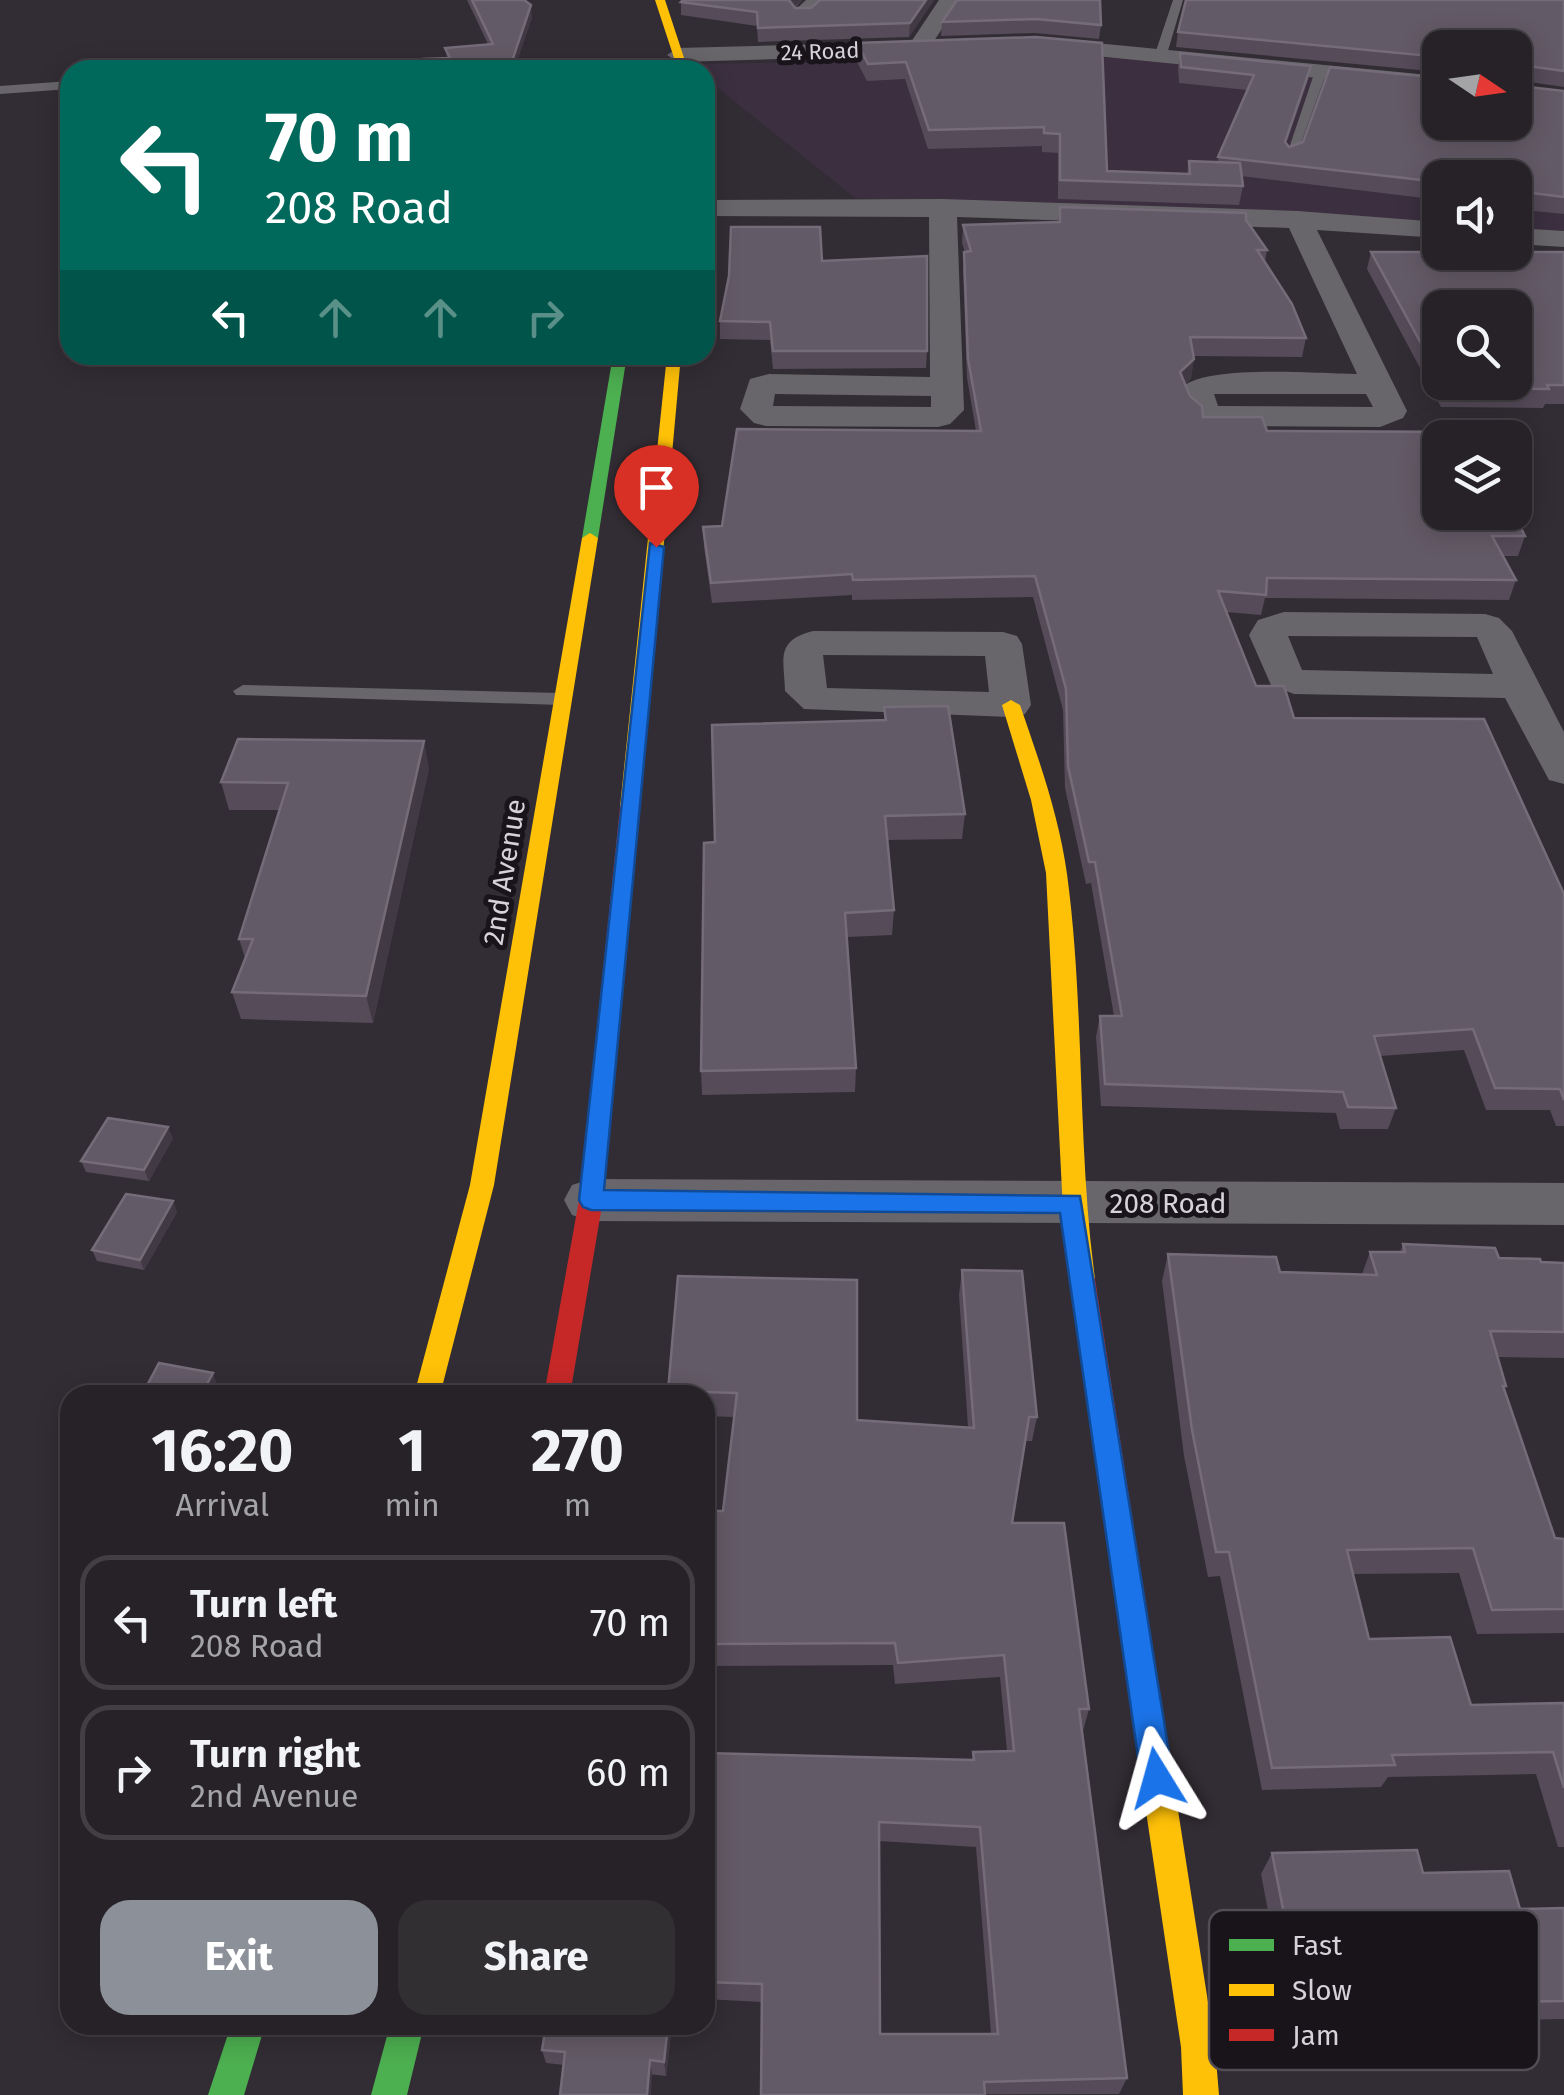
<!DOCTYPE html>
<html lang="en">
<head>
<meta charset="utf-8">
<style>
	body { margin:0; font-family:"Fira Sans",sans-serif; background:#322f33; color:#f1f3f6; height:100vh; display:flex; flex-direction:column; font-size:38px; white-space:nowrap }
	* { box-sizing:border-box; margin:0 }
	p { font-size:32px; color:#a4a4a7 }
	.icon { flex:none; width:55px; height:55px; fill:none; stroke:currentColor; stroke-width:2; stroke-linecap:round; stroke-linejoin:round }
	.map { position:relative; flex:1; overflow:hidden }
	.panel { position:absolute; left:60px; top:1385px; width:655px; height:650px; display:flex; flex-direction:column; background:#262227; border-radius:30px; box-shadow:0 5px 25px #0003,0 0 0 2px #423f44 }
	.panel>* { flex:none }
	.banner { position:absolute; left:60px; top:60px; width:655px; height:305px; border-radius:30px; box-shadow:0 5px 25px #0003,0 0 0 2px #423f44; background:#00695c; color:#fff; overflow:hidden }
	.needle { width:65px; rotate:103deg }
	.buttons { position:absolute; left:1422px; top:30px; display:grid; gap:20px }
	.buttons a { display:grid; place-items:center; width:110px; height:110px; border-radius:20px; background:#262227; box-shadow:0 5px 25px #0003,0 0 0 2px #423f44; font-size:50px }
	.pin { position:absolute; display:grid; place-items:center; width:85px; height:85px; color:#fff; margin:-102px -42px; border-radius:50% 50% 50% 0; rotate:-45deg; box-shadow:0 0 10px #0007 }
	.pin .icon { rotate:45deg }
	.me { position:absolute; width:110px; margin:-55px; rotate:352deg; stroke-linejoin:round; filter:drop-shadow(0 0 8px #0008) }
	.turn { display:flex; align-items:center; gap:35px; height:210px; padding:0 40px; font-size:45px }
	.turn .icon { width:130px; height:130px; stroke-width:2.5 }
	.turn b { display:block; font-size:70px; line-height:85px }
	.lanes { display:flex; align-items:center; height:95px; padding:0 40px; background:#0003; justify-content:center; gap:50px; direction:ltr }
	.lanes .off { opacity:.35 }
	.eta { display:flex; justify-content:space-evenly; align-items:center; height:170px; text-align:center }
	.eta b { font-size:60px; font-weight:700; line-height:70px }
	.cta { display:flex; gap:20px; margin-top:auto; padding:20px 40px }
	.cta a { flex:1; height:115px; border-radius:30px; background:#8c9099; color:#fff; font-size:40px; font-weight:700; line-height:115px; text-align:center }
	.cta a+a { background:#322f33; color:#f1f3f6 }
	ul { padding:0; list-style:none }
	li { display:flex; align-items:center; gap:30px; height:135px; margin:0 20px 15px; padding:0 20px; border:5px solid #423f44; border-radius:30px }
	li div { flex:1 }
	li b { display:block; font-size:38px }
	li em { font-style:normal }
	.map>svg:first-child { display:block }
	.built { fill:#3b2f40 }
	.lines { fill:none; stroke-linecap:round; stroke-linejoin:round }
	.lane { fill:#68666a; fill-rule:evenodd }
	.street { fill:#68666a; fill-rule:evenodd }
	.fast { fill:#4caf50; fill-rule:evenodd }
	.slow { fill:#ffc107; fill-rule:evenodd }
	.jam { fill:#c62828; fill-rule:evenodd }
	.wall { fill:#554b59; fill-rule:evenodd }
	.shaded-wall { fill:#413944 }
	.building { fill:#635a67; stroke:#756c79; stroke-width:2.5; fill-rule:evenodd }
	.route { fill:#1a73e8; stroke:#114b97; stroke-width:2.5 }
	.labels { text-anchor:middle; stroke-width:10; stroke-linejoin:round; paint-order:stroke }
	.far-street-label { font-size:22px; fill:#d7d2da; stroke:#18141a }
	.street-label { font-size:28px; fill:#d7d2da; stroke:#18141a }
	.key { fill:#18141a; stroke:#514d54; stroke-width:2.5 }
	.key-label { font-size:28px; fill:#d7d2da }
</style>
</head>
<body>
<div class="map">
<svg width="1564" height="2095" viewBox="0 0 1564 2095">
	<rect width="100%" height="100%" fill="#322d34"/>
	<polygon class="built" points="1148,57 1440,89 1440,122 1515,122 1564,103 1564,232 1515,230 1515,178 1440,178 1440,226 855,198 705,78 705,70 695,70 687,64"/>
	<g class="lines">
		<g class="lane">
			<polygon points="1173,0 1183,0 1167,54 1161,57 1155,54"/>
			<polygon points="1321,67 1327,71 1296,157 1285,160 1315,71"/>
			<polygon points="70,81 70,89 0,94 0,86"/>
			<polygon points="243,685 561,693 571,699 561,705 236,695 233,691"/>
		</g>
		<g class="street">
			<polygon points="806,0 830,0 811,18 795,18 792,13"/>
			<polygon points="939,0 961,0 932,44 934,48 923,55 678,62 667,55 678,48 911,42"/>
			<polygon points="1033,37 1440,76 1440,90 1025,49 1022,44"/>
			<path d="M943,199L1298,211L1440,222V238L1317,230L1407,411L1403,418L1380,427L1212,426C1189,420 1187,411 1180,390C1198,363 1322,374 1357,374L1289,228L957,217L964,410L950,424L938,427L766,426L754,423L740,409L750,379L769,374L930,377L929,217L705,216V200ZM775,394L931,396V407L773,406ZM1214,394H1366L1373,407L1218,406Z"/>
			<polygon points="1515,228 1564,231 1564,247 1515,244"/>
			<path d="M1284,612L1485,614L1499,618L1512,631L1564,732V784L1549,780L1505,698L1294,694L1271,685L1249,635L1258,620ZM1288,636L1477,637L1493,674L1302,670Z"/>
			<path d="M813,631L1003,632L1017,636L1022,644L1031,705L1025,714L1011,717L804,709L785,691C784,658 775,641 813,631ZM823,655L985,656L989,692L827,688Z"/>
			<polygon points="591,1179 1564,1183 1564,1225 591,1221 572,1215 564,1200 572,1185"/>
		</g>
		<g class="fast">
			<polygon points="613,355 627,355 598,538 590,543 582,538"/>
			<polygon points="231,2025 265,2025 244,2095 208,2095"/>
			<polygon points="390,2025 424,2025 407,2095 371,2095"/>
		</g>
		<g class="slow">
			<polygon points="655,0 665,0 688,70 678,70"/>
			<polygon points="667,355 681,355 640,807 630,813 620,807"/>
			<polygon points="590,533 598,538 494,1185 440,1395 414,1395 470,1185 582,538"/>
			<path d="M1011,700L1020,705C1039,760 1059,816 1067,874C1085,1008 1077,1145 1095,1279L1091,1286L1082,1289L1073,1286L1064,1231L1046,873L1031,800L1002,705Z"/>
			<polygon points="1159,1775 1170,1780 1175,1791 1215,2047 1219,2095 1183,2095 1181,2047 1143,1791 1148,1780"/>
		</g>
		<g class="jam">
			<polygon points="630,801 640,807 603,1200 570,1395 544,1395 579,1200 620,807"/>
			<polygon points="1082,1269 1091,1272 1095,1279 1175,1791 1170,1802 1159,1807 1148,1802 1143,1791 1069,1279 1073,1272"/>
		</g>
	</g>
	<g class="wall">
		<polygon points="467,0 524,0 532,17 514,70 447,58 445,48 488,44"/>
		<polygon points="802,0 795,8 811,8 820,0 934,0 909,37 758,42 757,26 681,15 681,2"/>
		<polygon points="957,0 1101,25 1099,39 1035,33 941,36 942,22"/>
		<polygon points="1564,0 1564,87 1516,80 1519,86 1564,91 1564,214 1515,209 1515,178 1440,178 1440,200 1241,176 1243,186 1239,205 1058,199 1058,153 1042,152 1042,146 928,149 905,79 867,81 856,60 857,43 1036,37 1107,171 1187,174 1189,161 1217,162 1247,90 1179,83 1178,68 1180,53 1311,66 1308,81 1286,144 1289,147 1515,122 1440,48 1440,72 1176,47 1178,32"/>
		<polygon points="1060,207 1246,220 1267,250 1265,262 1306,338 1302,357 1194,356 1191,378 1185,384 1190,396 1203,417 1267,431 1440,438 1525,536 1518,556 1503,556 1516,580 1509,600 1265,598 1261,615 1226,612 1256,686 1294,718 1564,894 1564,1126 1556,1126 1550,1110 1486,1110 1464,1050 1380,1056 1396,1108 1388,1129 1340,1129 1336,1113 1101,1106 1096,1037 1100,1016 1114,1016 1091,883 1086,884 1065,788 1063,710 1033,597 852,600 852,595 712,603 704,547 703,527 722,526 976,431 967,378 963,270 965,252 962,243 963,225 1058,222"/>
		<path d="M1371,252H1564V404H1545L1543,408L1441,407L1367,269ZM1440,308L1515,382H1440Z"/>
		<polygon points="822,261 927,351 926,368 773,369 770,340 720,339 720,321"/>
		<polygon points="884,707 965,814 962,839 887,840 894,910 892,935 847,937 856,1068 855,1092 702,1095 701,1071 715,842 884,720"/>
		<polygon points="429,768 373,1023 241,1019 232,992 245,958 239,939 279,810 229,810 221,782"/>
		<polygon points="173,1138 149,1181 86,1172 81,1161"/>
		<polygon points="177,1212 144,1270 97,1261 92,1250"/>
		<polygon points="1403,1244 1499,1258 1541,1262 1564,1263 1564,1358 1498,1357 1506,1386 1504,1390 1555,1538 1564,1539 1564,1633 1477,1634 1459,1573 1353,1574 1369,1639 1471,1705 1564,1703 1564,1847 1558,1847 1536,1774 1388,1777 1381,1787 1262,1790 1220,1576 1208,1577 1184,1456 1162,1281 1168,1254 1280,1272 1362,1274 1370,1252 1400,1252"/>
		<path d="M962,1270L1037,1417L1032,1441H1025L1012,1523L1089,1709L1083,1731L1127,2078L1119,2094L761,2095L762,2002L705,1999V1753L972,1760L973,1752L1007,1751L1000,1677L895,1684L893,1665L705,1666V1511H723L734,1417L705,1416V1395H668L678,1276L857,1420L968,1427L959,1295ZM879,1841L976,1847L991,2034H880Z"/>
		<polygon points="1272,1853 1423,1873 1520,1909 1564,1908 1564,2019 1413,2022 1416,2034 1400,2052 1295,2054 1261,1874"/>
		<polygon points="546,2025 672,2025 666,2076 546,2063 542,2050"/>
	</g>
	<g class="shaded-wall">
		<polygon points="788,0 802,0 788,12"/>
		<polygon points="926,0 934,0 909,37 910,23"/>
		<polygon points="531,5 532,17 514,70 509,70"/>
		<polygon points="1311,66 1308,81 1281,159 1285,142"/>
		<polygon points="1194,359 1191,378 1176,391 1180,372"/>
		<polygon points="424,741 429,768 373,1023 366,996"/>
		<polygon points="168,1127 173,1138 149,1181 144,1170"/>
		<polygon points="173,1201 177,1212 144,1270 140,1260"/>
		<polygon points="213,1373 217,1384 211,1395 201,1395"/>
		<polygon points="668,2025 672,2025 666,2076 664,2062"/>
		<polygon points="650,2060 652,2074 651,2095 647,2095"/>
	</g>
	<g class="building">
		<polygon points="472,0 524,0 531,5 509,70 423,70 423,59 450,58 445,48 493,44"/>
		<polygon points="683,0 789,0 795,8 811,8 820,0 926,0 910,23 758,28 757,12 681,2"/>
		<polygon points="957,0 1100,0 1101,25 1036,19 942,22"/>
		<polygon points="1186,0 1564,0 1564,71 1520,65 1515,69 1516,82 1519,86 1564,91 1564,197 1515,191 1515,178 1440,178 1440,182 1218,157 1254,75 1181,67 1180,53 1311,66 1285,142 1289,147 1303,142 1330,67 1440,78 1440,122 1515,122 1515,48 1440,48 1440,57 1178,32"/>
		<polygon points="1036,37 1102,43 1107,171 1190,174 1189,161 1240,163 1243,186 1060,180 1060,134 1044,133 1044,127 929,130 906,62 868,64 857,43"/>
		<polygon points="1060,207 1246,213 1246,220 1267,250 1257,250 1292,304 1306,338 1190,337 1194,359 1180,372 1190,396 1202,406 1203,417 1262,417 1267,431 1477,432 1481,438 1440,438 1440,512 1513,512 1525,536 1492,536 1516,580 1267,578 1266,595 1218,591 1256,686 1284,686 1294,718 1484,719 1564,894 1564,1100 1560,1089 1495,1088 1473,1029 1374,1036 1396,1108 1348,1107 1343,1092 1105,1084 1100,1016 1122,1016 1095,862 1089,862 1068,766 1066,689 1035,576 853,580 852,574 711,583 703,527 722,526 737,429 981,431 968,359 964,252 971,251 963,225 1060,222"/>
		<polygon points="731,227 820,227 822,261 927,256 927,351 773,351 770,322 720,321 729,276"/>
		<polygon points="1371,252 1564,252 1564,385 1547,385 1549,389 1446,388 1443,382 1515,382 1515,308 1440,308 1440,378"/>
		<polygon points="948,706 965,814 885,816 894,910 845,913 856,1068 701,1071 704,843 715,842 712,725 886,720 884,707"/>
		<polygon points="238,739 424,741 366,996 232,992 253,939 239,939 288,783 221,782"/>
		<polygon points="108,1118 168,1127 144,1170 81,1161"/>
		<polygon points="126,1194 173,1201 140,1260 92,1250"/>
		<polygon points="1403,1244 1495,1248 1499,1258 1540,1259 1541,1262 1564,1263 1564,1332 1490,1331 1506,1386 1503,1386 1555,1538 1564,1539 1564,1609 1492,1610 1473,1548 1347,1550 1369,1639 1450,1637 1471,1705 1564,1703 1564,1788 1553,1752 1392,1755 1395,1765 1272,1768 1229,1552 1216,1552 1192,1430 1168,1254 1276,1257 1280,1272 1377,1275 1370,1252 1405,1252"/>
		<path d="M962,1270L1022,1271L1037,1417H1029L1012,1523H1064L1089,1709H1079L1127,2078L984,2082L985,2095H761L762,1984L705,1982V1753L974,1760L973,1752L1014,1751L1004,1655L898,1663L895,1643L705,1644V1511H723L737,1393L668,1391L678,1276L857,1280V1420L974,1428ZM879,1822L980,1827L998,2034H880Z"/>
		<polygon points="159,1363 213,1373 201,1395 142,1395"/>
		<polygon points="1417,1850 1423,1873 1509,1871 1520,1909 1564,1908 1564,2001 1410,2004 1416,2034 1308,2036 1272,1853"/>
		<polygon points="546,2025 668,2025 664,2062 650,2060 647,2095 560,2095 565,2052 542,2050"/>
	</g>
	<polygon class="route" points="650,543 664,547 604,1190 1080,1196 1173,1778 1168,1789 1157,1794 1146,1789 1141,1778 1060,1213 591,1210 583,1207 579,1200"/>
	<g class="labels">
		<g class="far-street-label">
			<text transform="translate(820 51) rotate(-2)" y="8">24 Road</text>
		</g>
		<g class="street-label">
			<text transform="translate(504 872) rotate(-81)" y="10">2nd Avenue</text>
			<text x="1168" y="1213">208 Road</text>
		</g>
	</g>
	<rect x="1209" y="1910" width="330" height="160" rx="15" class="key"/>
	<rect x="1229" y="1939" width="45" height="12" fill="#4caf50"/>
	<rect x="1229" y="1984" width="45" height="12" fill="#ffc107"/>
	<rect x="1229" y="2029" width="45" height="12" fill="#c62828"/>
	<g class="key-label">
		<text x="1292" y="1955">Fast</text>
		<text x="1292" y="2000">Slow</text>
		<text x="1292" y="2045">Jam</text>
	</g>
</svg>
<div class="buttons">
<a><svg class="needle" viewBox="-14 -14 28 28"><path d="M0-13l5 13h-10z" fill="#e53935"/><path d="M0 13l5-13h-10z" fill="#a4a4a7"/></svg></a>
<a><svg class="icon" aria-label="sound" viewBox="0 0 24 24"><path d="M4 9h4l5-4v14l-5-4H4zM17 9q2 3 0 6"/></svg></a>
<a><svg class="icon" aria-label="search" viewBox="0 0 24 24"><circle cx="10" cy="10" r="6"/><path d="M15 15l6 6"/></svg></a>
<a><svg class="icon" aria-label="layers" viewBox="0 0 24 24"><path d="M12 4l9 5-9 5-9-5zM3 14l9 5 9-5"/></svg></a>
</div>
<div class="pin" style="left:656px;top:547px;background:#d93025"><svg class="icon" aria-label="arrive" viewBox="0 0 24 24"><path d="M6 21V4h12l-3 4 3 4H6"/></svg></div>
<svg class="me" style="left:1157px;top:1778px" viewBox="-20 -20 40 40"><path d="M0-17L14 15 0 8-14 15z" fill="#1a73e8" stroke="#fff" stroke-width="4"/></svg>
<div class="banner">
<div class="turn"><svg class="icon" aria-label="left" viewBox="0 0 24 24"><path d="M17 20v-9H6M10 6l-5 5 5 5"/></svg><div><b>70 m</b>208 Road</div></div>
<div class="lanes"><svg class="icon" aria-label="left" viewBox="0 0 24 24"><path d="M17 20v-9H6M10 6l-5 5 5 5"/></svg><svg class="icon off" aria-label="ahead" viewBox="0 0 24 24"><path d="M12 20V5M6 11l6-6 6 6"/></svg><svg class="icon off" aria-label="ahead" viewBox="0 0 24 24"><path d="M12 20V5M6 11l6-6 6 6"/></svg><svg class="icon off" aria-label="right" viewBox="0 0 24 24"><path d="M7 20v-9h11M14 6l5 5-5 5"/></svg></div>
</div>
<section class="panel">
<div class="eta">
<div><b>16:20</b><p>Arrival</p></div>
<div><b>1</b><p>min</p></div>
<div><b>270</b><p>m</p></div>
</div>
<ul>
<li><svg class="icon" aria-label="left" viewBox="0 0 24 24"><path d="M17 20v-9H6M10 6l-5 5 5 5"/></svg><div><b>Turn left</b><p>208 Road</p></div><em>70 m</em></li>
<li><svg class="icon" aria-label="right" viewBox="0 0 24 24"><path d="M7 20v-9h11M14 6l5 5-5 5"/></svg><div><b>Turn right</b><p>2nd Avenue</p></div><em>60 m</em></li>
</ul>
<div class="cta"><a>Exit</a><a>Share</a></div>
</section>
</div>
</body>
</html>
